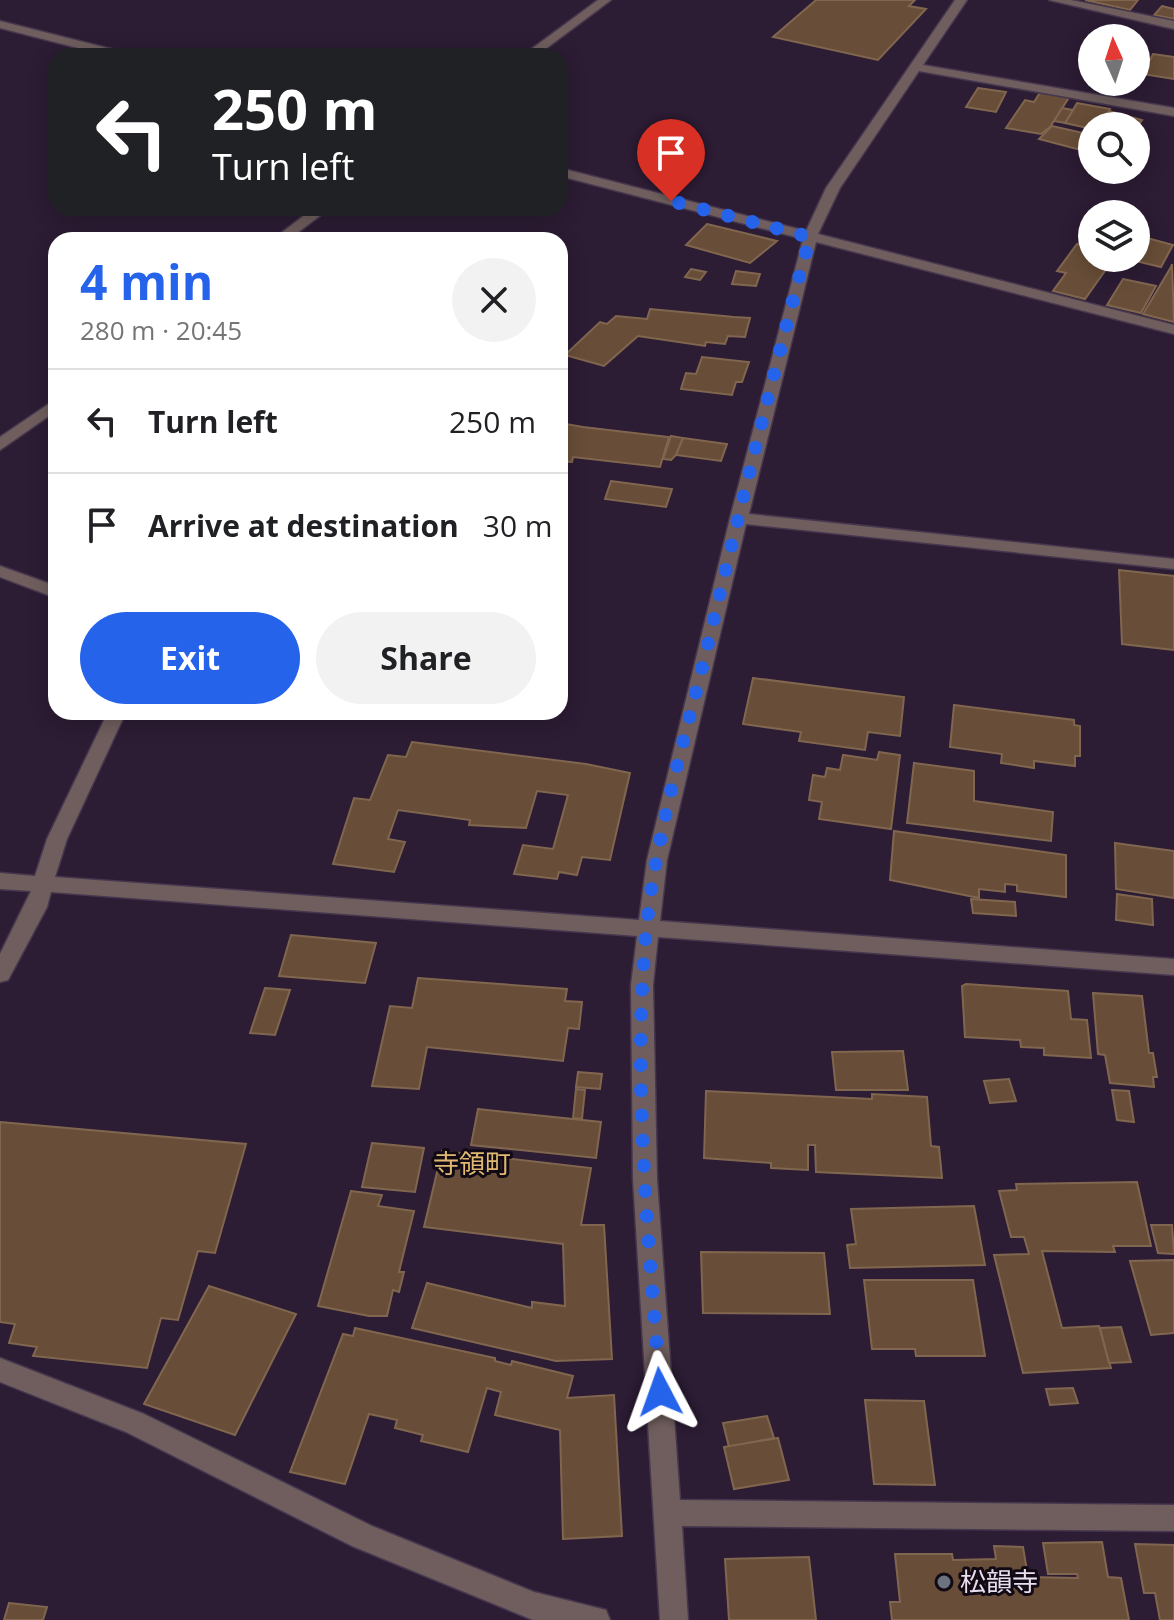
<!DOCTYPE html>
<html lang="en">
<head>
<meta charset="utf-8">
<style>
	body { margin:0; font-family:"Open Sans","Noto Sans JP",sans-serif; background:#f2f2f2; color:#202124; height:100vh; display:flex; flex-direction:column; font-size:30px; white-space:nowrap }
	* { box-sizing:border-box; margin:0 }
	p { font-size:26px; color:#757577 }
	.icon { flex:none; width:44px; height:44px; fill:none; stroke:currentColor; stroke-width:2; stroke-linecap:round; stroke-linejoin:round }
	.map { position:relative; flex:1; overflow:hidden }
	.side { position:absolute; left:48px; top:232px; width:520px; height:488px; display:flex; flex-direction:column; background:#fff; border-radius:24px; box-shadow:0 4px 20px #0003 }
	.side>* { flex:none }
	.guide { position:absolute; left:48px; top:48px; width:520px; height:168px; border-radius:24px; box-shadow:0 4px 20px #0003; background:#202124; color:#fff; overflow:hidden }
	.needle { width:52px; rotate:357deg }
	.tools { position:absolute; left:1078px; top:24px; display:grid; gap:16px }
	.tools a { display:grid; place-items:center; width:72px; height:72px; border-radius:50%; background:#fff; box-shadow:0 4px 20px #0003; font-size:40px }
	.pin { position:absolute; display:grid; place-items:center; width:68px; height:68px; color:#fff; margin:-82px -34px; border-radius:50% 50% 50% 0; rotate:-45deg; box-shadow:0 0 8px #0007 }
	.pin .icon { rotate:45deg }
	.me { position:absolute; width:88px; margin:-44px; rotate:356deg; stroke-linejoin:round; filter:drop-shadow(0 0 6px #0008) }
	.turn { display:flex; align-items:center; gap:28px; height:168px; padding:0 32px; font-size:36px }
	.turn .icon { width:104px; height:104px; stroke-width:2.5 }
	.turn b { display:block; font-size:56px; line-height:68px }
	.round { display:grid; place-items:center; flex:none; width:84px; height:84px; border-radius:42px; background:#f2f2f2 }
	.head { display:flex; align-items:center; justify-content:space-between; height:136px; padding:0 32px }
	h1 { font-size:48px; font-weight:700; line-height:60px; color:#2563eb }
	.primary-button { display:flex; gap:16px; margin-top:auto; padding:16px 32px }
	.primary-button a { flex:1; height:92px; border-radius:48px; background:#2563eb; color:#fff; font-size:32px; font-weight:700; line-height:92px; text-align:center }
	.primary-button a+a { background:#f2f2f2; color:#202124 }
	ul { padding:0; list-style:none }
	li { display:flex; align-items:center; gap:24px; height:104px; padding:0 32px; border-top:2px solid #e0e0e0 }
	li div { flex:1 }
	li b { display:block; font-size:30px }
	li em { font-style:normal }
	.map>svg:first-child { display:block }
	.building { fill:#684e38; stroke:#81664f; stroke-width:2 }
	.lines { fill:none; stroke-linecap:round; stroke-linejoin:round }
	.minor-casing { stroke:#46374e; stroke-width:3 }
	.minor { fill:#6f5e5d; fill-rule:evenodd }
	.route { stroke:#2563eb; stroke-width:14; stroke-dasharray:0 25.2 }
	.worship-dot { fill:#6b7280; stroke:#110a14; stroke-width:3 }
	.labels { text-anchor:middle; stroke-width:6; stroke-linejoin:round; paint-order:stroke }
	.quarter-label { font-size:26px; fill:#e0b871; stroke:#110a14 }
	.near-poi-label { font-size:26px; fill:#e8deee; stroke:#110a14; text-anchor:start }
</style>
</head>
<body>
<div class="map">
<svg width="1174" height="1620" viewBox="0 0 1174 1620">
	<rect width="100%" height="100%" fill="#2c1c34"/>
	<g class="building">
		<polygon points="816,0 915,0 909,6 926,9 878,60 773,37"/>
		<polygon points="1085,0 1138,0 1130,10"/>
		<polygon points="1162,6 1174,9 1174,19 1154,15"/>
		<polygon points="1153,54 1174,57 1174,79 1136,73 1136,58 1150,60"/>
		<polygon points="978,88 1006,92 996,112 966,107"/>
		<polygon points="1041,91 1070,96 1050,127 1041,134 1006,128 1025,100 1034,102"/>
		<polygon points="1077,103 1110,109 1109,111 1142,120 1137,127 1092,126 1092,129 1065,123"/>
		<polygon points="1062,108 1073,110 1065,123 1054,121"/>
		<polygon points="1052,126 1092,135 1092,153 1039,139"/>
		<polygon points="707,224 777,241 750,263 686,245"/>
		<polygon points="1136,235 1173,245 1161,267 1123,258 1136,258"/>
		<polygon points="1077,244 1092,248 1092,258 1103,258 1097,266 1107,268 1085,299 1053,291 1066,273 1057,271"/>
		<polygon points="1172,264 1174,322 1143,314 1171,267"/>
		<polygon points="691,269 706,272 700,280 685,277"/>
		<polygon points="736,271 760,274 756,286 732,284"/>
		<polygon points="1123,279 1156,286 1141,313 1107,305"/>
		<polygon points="650,309 734,317 750,318 745,337 728,336 725,344 706,342 705,346 638,336 604,366 565,355 600,322 607,324 616,316 647,319"/>
		<polygon points="702,357 749,362 742,382 736,382 732,395 681,389 686,373 696,374"/>
		<polygon points="560,423 583,427 669,437 660,467 573,457 572,462 560,461"/>
		<polygon points="671,436 683,438 676,455 671,460 663,459"/>
		<polygon points="683,438 727,444 721,461 676,455"/>
		<polygon points="611,481 672,489 666,507 605,499"/>
		<polygon points="1119,570 1174,576 1174,650 1122,644"/>
		<polygon points="753,678 904,697 900,736 868,732 865,750 799,741 801,732 743,724"/>
		<polygon points="954,705 1074,720 1074,725 1080,726 1080,756 1075,756 1075,766 1034,761 1034,768 1001,763 1002,754 950,747"/>
		<polygon points="412,742 586,764 630,773 610,860 582,857 577,875 559,872 557,879 514,874 523,845 553,849 568,795 537,791 526,828 469,825 470,820 398,810 388,839 405,842 394,872 333,864 354,798 370,800 388,755 406,757"/>
		<polygon points="879,752 900,755 891,829 819,819 822,802 809,800 813,775 825,777 827,768 840,770 843,755 877,760"/>
		<polygon points="914,763 974,771 974,801 1053,812 1051,841 907,823"/>
		<polygon points="894,831 1066,855 1066,897 1017,891 1017,885 1005,884 1005,892 979,889 979,898 890,880"/>
		<polygon points="1115,843 1174,851 1174,898 1116,889"/>
		<polygon points="1117,894 1152,899 1153,925 1116,920"/>
		<polygon points="971,899 1015,902 1016,916 973,913"/>
		<polygon points="291,935 376,943 365,983 279,976"/>
		<polygon points="418,978 567,989 565,1001 582,1002 579,1029 568,1028 563,1061 427,1047 419,1089 372,1086 390,1006 412,1008"/>
		<polygon points="966,984 1068,991 1071,1019 1087,1020 1091,1058 1044,1055 1044,1048 1021,1047 1020,1040 965,1037 962,986"/>
		<polygon points="265,988 290,990 275,1035 250,1033"/>
		<polygon points="1093,993 1142,996 1149,1053 1153,1053 1157,1077 1153,1077 1154,1087 1110,1083 1105,1055 1098,1054"/>
		<polygon points="903,1051 908,1090 836,1090 832,1052"/>
		<polygon points="578,1072 602,1074 600,1089 576,1087"/>
		<polygon points="1009,1079 1016,1101 990,1103 984,1081"/>
		<polygon points="576,1089 585,1090 582,1119 573,1118"/>
		<polygon points="1112,1090 1129,1091 1134,1122 1117,1120"/>
		<polygon points="706,1091 872,1099 872,1094 927,1097 931,1146 939,1147 942,1178 816,1172 815,1145 808,1145 808,1170 771,1168 771,1163 704,1158"/>
		<polygon points="478,1109 601,1122 596,1158 471,1145"/>
		<polygon points="0,1122 246,1144 215,1253 198,1251 178,1320 161,1318 147,1368 33,1356 37,1347 9,1343 15,1324 0,1322"/>
		<polygon points="372,1143 424,1148 415,1192 362,1187"/>
		<polygon points="442,1151 591,1168 581,1225 604,1225 612,1359 556,1361 412,1328 427,1283 532,1308 532,1302 565,1306 563,1244 424,1227"/>
		<polygon points="1137,1182 1151,1246 1113,1246 1115,1252 1042,1251 1062,1328 1099,1326 1111,1368 1023,1373 994,1255 1029,1254 1024,1237 1011,1237 999,1191 1017,1190 1016,1184"/>
		<polygon points="351,1191 382,1195 378,1206 414,1211 399,1272 404,1272 399,1292 393,1290 387,1316 369,1316 318,1306"/>
		<polygon points="974,1206 985,1265 850,1268 847,1245 856,1244 851,1209"/>
		<polygon points="1151,1225 1172,1225 1174,1254 1158,1253"/>
		<polygon points="701,1252 824,1253 830,1314 703,1313"/>
		<polygon points="1174,1260 1174,1333 1151,1335 1130,1261"/>
		<polygon points="864,1280 973,1280 985,1356 916,1356 915,1349 872,1349"/>
		<polygon points="209,1286 296,1314 235,1435 144,1404"/>
		<polygon points="1121,1327 1131,1362 1109,1363 1100,1328"/>
		<polygon points="355,1328 495,1358 495,1361 511,1365 512,1361 573,1376 567,1398 614,1395 622,1536 563,1539 560,1430 495,1415 501,1392 487,1388 468,1452 421,1441 423,1435 395,1428 397,1420 369,1414 345,1484 290,1472 343,1334 353,1336"/>
		<polygon points="1073,1388 1078,1403 1050,1405 1046,1389"/>
		<polygon points="865,1400 924,1401 935,1485 874,1484"/>
		<polygon points="767,1416 774,1438 729,1447 723,1423"/>
		<polygon points="778,1438 789,1480 734,1489 724,1447"/>
		<polygon points="1102,1542 1108,1577 1121,1578 1129,1620 892,1620 890,1602 900,1602 895,1554 952,1554 953,1560 996,1559 994,1546 1023,1547 1028,1577 1078,1578 1077,1574 1048,1574 1043,1543"/>
		<polygon points="1135,1544 1174,1545 1174,1620 1160,1620 1155,1593 1144,1593"/>
		<polygon points="809,1557 816,1620 729,1620 725,1559"/>
		<polygon points="9,1603 47,1607 43,1620 4,1620"/>
	</g>
	<g class="lines">
		<g class="minor-casing">
			<g id="minor">
				<polygon points="598,0 611,0 536,56 522,56"/>
				<polygon points="955,0 967,0 923,65 1174,108 1174,116 919,71 840,188 818,234 1174,325 1174,334 816,242 749,514 1174,559 1174,569 746,524 667,860 660,921 1174,959 1174,975 658,937 653,985 657,1179 680,1500 1174,1505 1174,1531 682,1526 688,1620 660,1620 633,1179 631,985 637,936 51,892 47,907 8,980 0,982 0,954 31,891 0,889 0,873 35,876 47,839 108,712 126,712 67,839 55,877 639,920 647,860 730,518 803,239 560,176 560,168 806,231 826,188"/>
				<polygon points="1049,0 1071,0 1174,21 1174,29"/>
				<polygon points="0,21 127,53 129,56 109,56 0,28"/>
				<polygon points="314,208 330,208 288,240 272,240"/>
				<polygon points="56,399 56,411 0,450 0,437"/>
				<polygon points="0,566 56,586 56,598 0,577"/>
				<polygon points="0,1358 144,1414 372,1526 534,1592 606,1610 610,1620 533,1620 352,1546 126,1432 0,1382"/>
			</g>
		</g>
		<use href="#minor" class="minor"/>
	</g>
	<g class="lines">
		<path class="route" d="M660,1392C649,1240 632,1084 646,932C655,840 682,749 704,660C738,518 772,377 810,237L671,201"/>
	</g>
	<circle class="worship-dot" cx="944" cy="1582" r="8"/>
	<g class="labels">
		<g class="quarter-label">
			<text x="472" y="1173">寺領町</text>
		</g>
		<g class="near-poi-label">
			<text x="960" y="1591">松韻寺</text>
		</g>
	</g>
</svg>
<div class="tools">
<a><svg class="needle" viewBox="-14 -14 28 28"><path d="M0-13l5 13h-10z" fill="#e53935"/><path d="M0 13l5-13h-10z" fill="#757577"/></svg></a>
<a><svg class="icon" aria-label="search" viewBox="0 0 24 24"><circle cx="10" cy="10" r="6"/><path d="M15 15l6 6"/></svg></a>
<a><svg class="icon" aria-label="layers" viewBox="0 0 24 24"><path d="M12 4l9 5-9 5-9-5zM3 14l9 5 9-5"/></svg></a>
</div>
<div class="pin" style="left:671px;top:201px;background:#d93025"><svg class="icon" aria-label="arrive" viewBox="0 0 24 24"><path d="M6 21V4h12l-3 4 3 4H6"/></svg></div>
<svg class="me" style="left:660px;top:1392px" viewBox="-20 -20 40 40"><path d="M0-17L14 15 0 8-14 15z" fill="#2563eb" stroke="#fff" stroke-width="4"/></svg>
<div class="guide">
<div class="turn"><svg class="icon" aria-label="left" viewBox="0 0 24 24"><path d="M17 20v-9H6M10 6l-5 5 5 5"/></svg><div><b>250 m</b>Turn left</div></div>
</div>
<section class="side">
<div class="head"><div><h1>4 min</h1><p>280 m · 20:45</p></div><a class="round"><svg class="icon" aria-label="close" viewBox="0 0 24 24"><path d="M6 6l12 12M18 6L6 18"/></svg></a></div>
<ul>
<li><svg class="icon" aria-label="left" viewBox="0 0 24 24"><path d="M17 20v-9H6M10 6l-5 5 5 5"/></svg><div><b>Turn left</b></div><em>250 m</em></li>
<li><svg class="icon" aria-label="arrive" viewBox="0 0 24 24"><path d="M6 21V4h12l-3 4 3 4H6"/></svg><div><b>Arrive at destination</b></div><em>30 m</em></li>
</ul>
<div class="primary-button"><a>Exit</a><a>Share</a></div>
</section>
</div>
</body>
</html>
